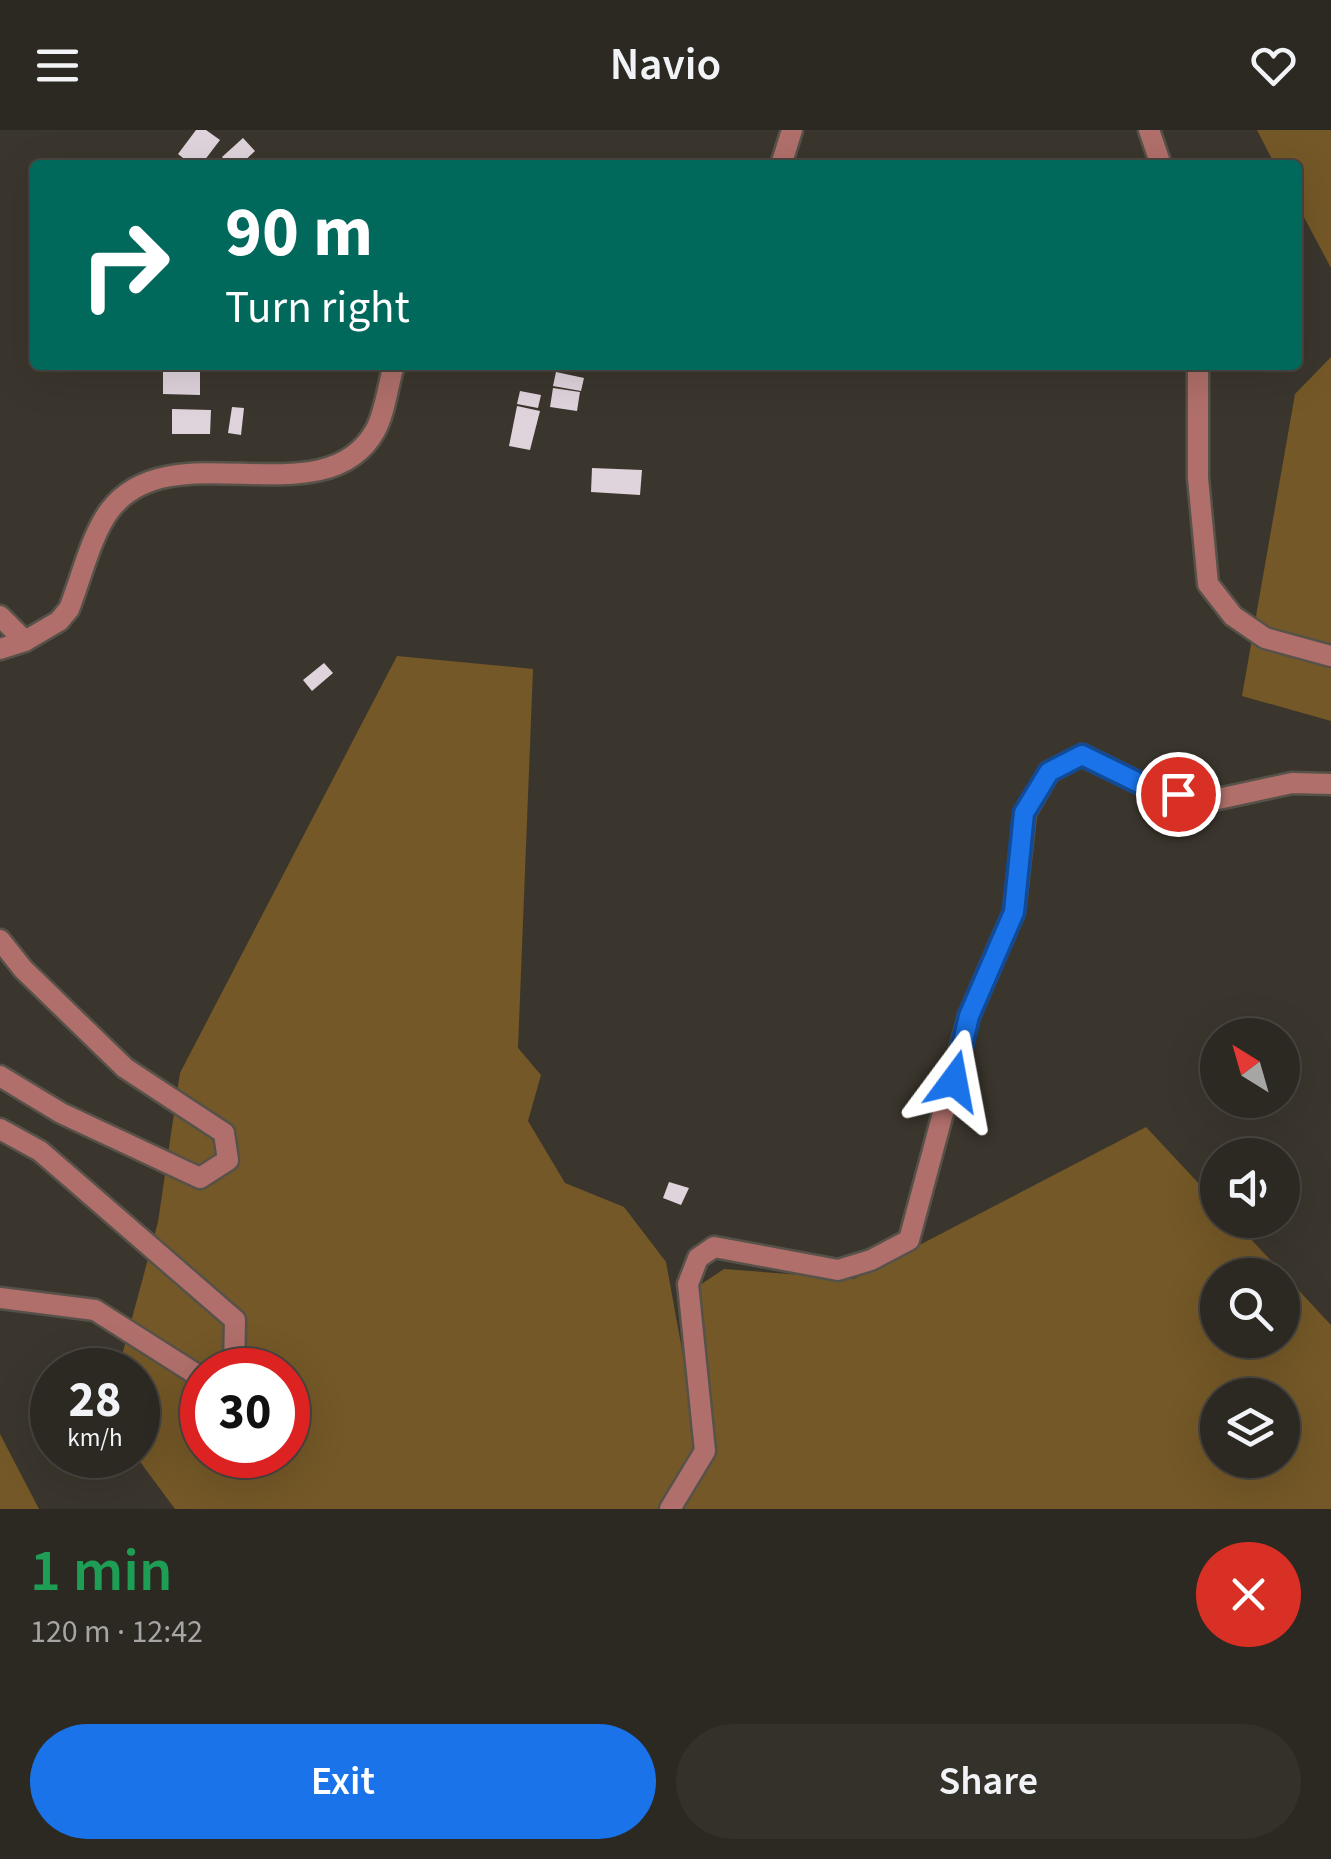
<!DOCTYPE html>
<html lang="en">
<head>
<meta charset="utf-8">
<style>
	body { margin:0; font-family:"Source Sans 3",sans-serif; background:#34302a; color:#f1f3f6; height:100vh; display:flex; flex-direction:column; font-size:38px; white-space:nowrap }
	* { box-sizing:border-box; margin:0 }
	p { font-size:32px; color:#a6a6a5 }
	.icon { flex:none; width:55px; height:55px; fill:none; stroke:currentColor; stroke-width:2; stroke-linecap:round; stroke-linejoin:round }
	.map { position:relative; height:1379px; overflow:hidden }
	.drawer { display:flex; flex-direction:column; background:#2c2822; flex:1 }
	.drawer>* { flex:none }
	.banner { position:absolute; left:30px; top:30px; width:1272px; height:210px; border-radius:10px; box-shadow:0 10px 40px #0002,0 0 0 2px #484440; background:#00695c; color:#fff; overflow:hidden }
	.needle { width:65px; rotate:323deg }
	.tools { position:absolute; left:1200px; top:888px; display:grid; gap:20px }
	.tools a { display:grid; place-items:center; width:100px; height:100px; border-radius:50%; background:#2c2822; box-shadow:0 10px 40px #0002,0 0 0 2px #484440; font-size:50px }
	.speed { position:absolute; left:30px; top:1218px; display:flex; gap:20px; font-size:50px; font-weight:700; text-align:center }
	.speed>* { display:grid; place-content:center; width:130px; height:130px; border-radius:50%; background:#2c2822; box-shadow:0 10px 40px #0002,0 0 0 2px #484440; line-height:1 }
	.speed small { font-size:25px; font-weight:400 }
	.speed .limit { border:15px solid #d22; background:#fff; color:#111 }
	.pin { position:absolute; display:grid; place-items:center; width:85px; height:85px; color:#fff; margin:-42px; border:5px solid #fff; border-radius:50%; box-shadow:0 2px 10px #0007 }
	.me { position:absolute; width:110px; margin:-55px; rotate:13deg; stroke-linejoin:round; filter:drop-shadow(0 0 8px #0008) }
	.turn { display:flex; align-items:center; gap:35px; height:210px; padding:0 30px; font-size:45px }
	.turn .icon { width:130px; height:130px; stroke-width:2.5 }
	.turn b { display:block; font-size:70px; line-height:85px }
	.round { display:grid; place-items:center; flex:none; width:105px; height:105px; border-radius:52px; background:#34302a }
	.summary { display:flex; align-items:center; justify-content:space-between; height:170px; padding:0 30px }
	h1 { font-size:60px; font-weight:600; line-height:75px; color:#1e9e55 }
	.cta { display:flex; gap:20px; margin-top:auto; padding:20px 30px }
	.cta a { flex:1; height:115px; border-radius:60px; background:#1a73e8; color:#fff; font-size:40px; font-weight:600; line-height:115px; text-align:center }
	.cta a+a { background:#34302a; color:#f1f3f6 }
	header { display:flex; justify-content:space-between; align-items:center; height:130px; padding:0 30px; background:#2c2822; font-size:45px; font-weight:600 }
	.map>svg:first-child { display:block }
	.forest { fill:#745827; fill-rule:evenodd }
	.building { fill:#e0d4dc }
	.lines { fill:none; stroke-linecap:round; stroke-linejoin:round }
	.minor-casing { stroke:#575249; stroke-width:25 }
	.minor { stroke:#b06f6a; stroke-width:20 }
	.route-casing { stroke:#114b97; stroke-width:25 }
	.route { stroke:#1a73e8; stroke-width:18 }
</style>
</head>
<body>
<header><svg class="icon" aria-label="menu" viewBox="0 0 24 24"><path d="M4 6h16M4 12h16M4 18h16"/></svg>Navio<svg class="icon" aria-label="heart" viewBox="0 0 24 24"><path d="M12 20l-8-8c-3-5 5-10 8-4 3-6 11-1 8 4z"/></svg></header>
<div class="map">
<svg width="1331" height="1379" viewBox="0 0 1331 1379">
	<rect width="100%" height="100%" fill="#3b362d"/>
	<g class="forest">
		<polygon points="1257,0 1331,0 1331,138 1298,76 1298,35 1275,35"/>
		<polygon points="1331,227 1331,591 1242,566 1295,264"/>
		<path d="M397,526L533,539L518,918L541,945L528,991L565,1053L624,1077L666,1132L685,1236L703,1227L697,1157L724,1139L854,1149L1146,997L1217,1073L1218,1090H1233L1331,1195V1379H175L135,1325L138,1240H118L158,1092L180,943ZM1218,1145H1282V1210H1218ZM202,1240H288V1325H202ZM1218,1265H1282V1330H1218Z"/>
		<polygon points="0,1304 39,1379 0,1379"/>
	</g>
	<g class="building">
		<polygon points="196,0 206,0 220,10 201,35 192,35 178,24"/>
		<polygon points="243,8 255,21 240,35 229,35 222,27"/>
		<polygon points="163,238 200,238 200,265 163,264"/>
		<polygon points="556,242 584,248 581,261 553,256"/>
		<polygon points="553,258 580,262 577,281 550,277"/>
		<polygon points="520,261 541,265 538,278 517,274"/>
		<polygon points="517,276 540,281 530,320 509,316"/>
		<polygon points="232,277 244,278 241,305 228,303"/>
		<polygon points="172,279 211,280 210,304 172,304"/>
		<polygon points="592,338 642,340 640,365 591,362"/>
		<polygon points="324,533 333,543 312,561 303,550"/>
		<polygon points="669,1052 689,1058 681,1075 663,1068"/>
	</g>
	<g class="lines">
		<g class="minor-casing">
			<g id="minor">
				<polyline points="1149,0 1161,35"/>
				<polyline points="781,35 792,0"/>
				<polyline points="1198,235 1198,348 1208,454 1233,486 1265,508 1331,526"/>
				<polyline points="0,486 25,511 0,519"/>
				<path d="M25,511L59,491L69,479C81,449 91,405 110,380C171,299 324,391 375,301C385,283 388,255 394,235"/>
				<polyline points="0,810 23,839 125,938 224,1003 228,1030 200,1048 61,983 0,946"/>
				<polyline points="0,999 40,1021 235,1190 234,1240"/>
				<polyline points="0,1168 95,1180 202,1248"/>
				<polyline points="670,1379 705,1321 688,1154 698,1128 714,1117 838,1140 871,1130 909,1110 969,886 1014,782 1025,683 1049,642 1082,625 1147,657 1209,671 1292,653 1331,654"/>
			</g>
		</g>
		<use href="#minor" class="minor"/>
	</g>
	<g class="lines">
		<g class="route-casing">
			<polyline id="route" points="954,951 969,886 1014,782 1024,683 1049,642 1082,625 1147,657 1178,664"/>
		</g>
		<use href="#route" class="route"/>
	</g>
</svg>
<div class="tools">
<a><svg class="needle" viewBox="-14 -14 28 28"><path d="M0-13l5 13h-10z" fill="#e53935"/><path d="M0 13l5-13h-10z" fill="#a6a6a5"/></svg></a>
<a><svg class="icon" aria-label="sound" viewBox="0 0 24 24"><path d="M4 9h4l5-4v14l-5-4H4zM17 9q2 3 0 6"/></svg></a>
<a><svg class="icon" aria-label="search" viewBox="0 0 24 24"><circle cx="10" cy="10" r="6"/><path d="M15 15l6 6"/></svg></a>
<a><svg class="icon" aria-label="layers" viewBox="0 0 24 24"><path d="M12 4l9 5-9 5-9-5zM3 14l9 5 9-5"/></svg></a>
</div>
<div class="speed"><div>28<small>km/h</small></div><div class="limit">30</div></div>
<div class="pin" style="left:1178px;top:664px;background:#d93025"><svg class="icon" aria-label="arrive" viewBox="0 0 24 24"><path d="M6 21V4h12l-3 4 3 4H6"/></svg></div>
<svg class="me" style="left:954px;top:951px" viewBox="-20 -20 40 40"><path d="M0-17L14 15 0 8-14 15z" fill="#1a73e8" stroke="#fff" stroke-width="4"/></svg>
<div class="banner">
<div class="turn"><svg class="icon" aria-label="right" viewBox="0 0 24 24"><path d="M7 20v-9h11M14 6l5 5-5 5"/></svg><div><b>90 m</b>Turn right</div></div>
</div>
</div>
<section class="drawer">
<div class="summary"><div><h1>1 min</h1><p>120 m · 12:42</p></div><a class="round" style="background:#d93025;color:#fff"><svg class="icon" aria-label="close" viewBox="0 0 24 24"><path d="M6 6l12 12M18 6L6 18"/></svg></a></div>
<div class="cta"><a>Exit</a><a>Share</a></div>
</section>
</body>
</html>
